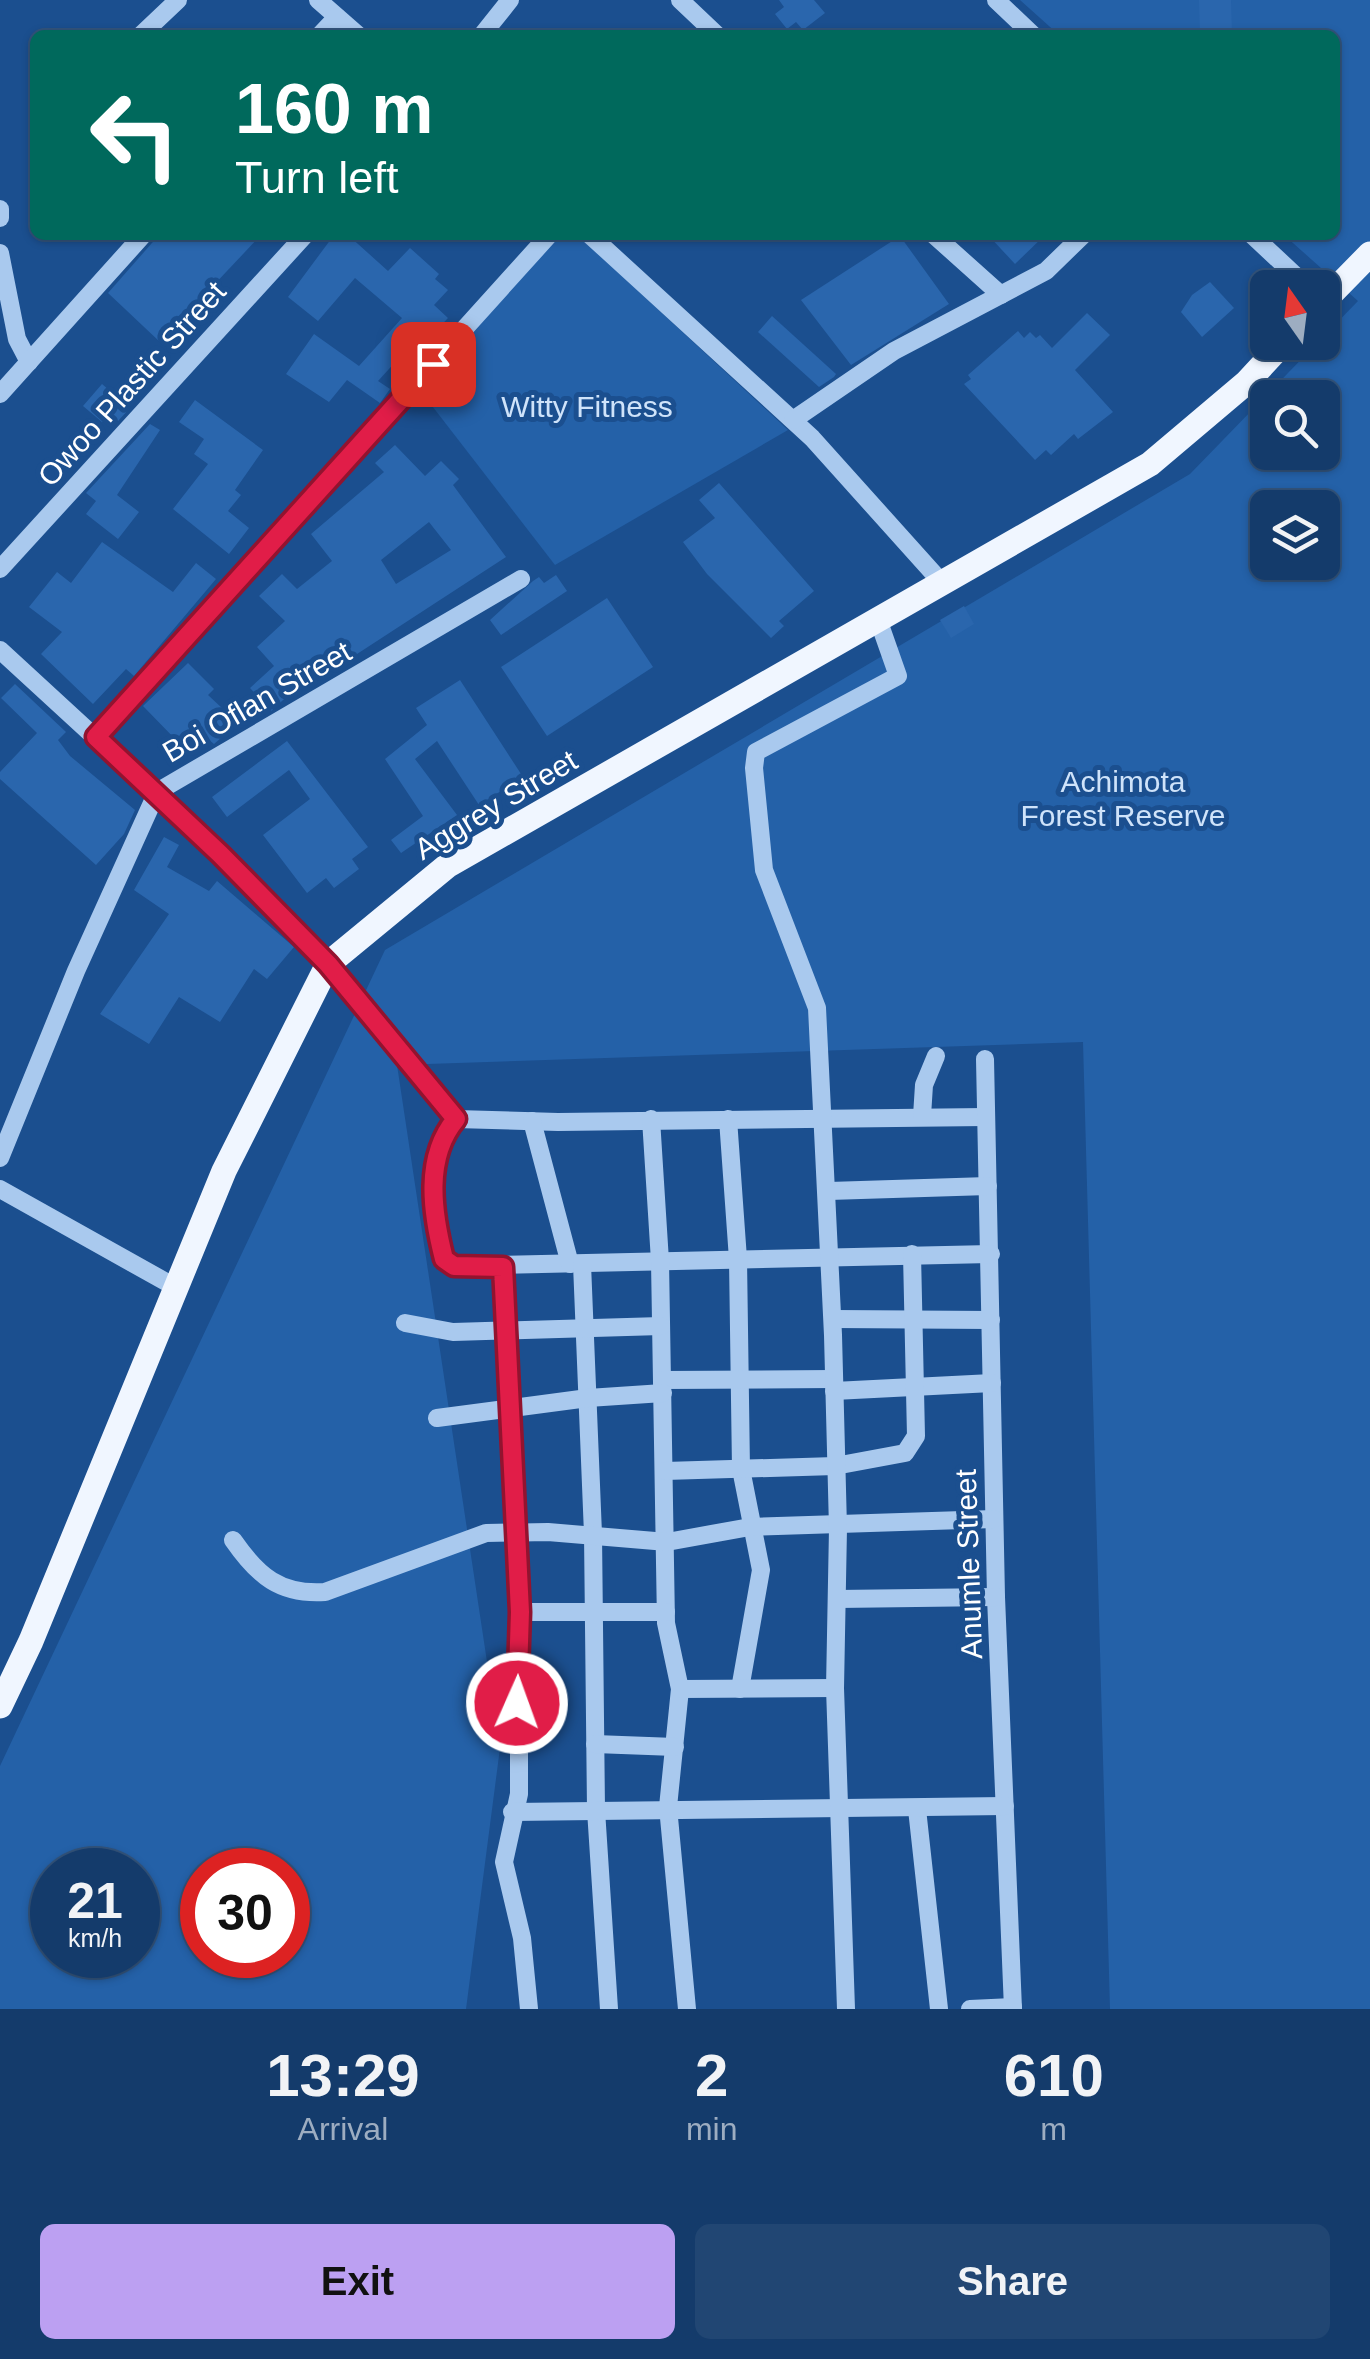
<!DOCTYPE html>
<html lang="en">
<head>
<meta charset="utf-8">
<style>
	body { margin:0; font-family:Helvetica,sans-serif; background:#214673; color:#f1f3f6; height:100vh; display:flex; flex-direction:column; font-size:38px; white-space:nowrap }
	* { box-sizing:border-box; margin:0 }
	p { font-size:32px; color:#9dadc1 }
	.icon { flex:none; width:55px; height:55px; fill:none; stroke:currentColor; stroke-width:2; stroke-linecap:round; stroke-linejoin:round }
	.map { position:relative; height:2009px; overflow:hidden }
	.panel { display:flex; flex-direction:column; background:#143b6b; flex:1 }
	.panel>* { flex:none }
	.top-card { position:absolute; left:30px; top:30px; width:1310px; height:210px; border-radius:15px; box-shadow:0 2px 8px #0004,0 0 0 2px #33557e; background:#00695c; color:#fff; overflow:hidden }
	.needle { width:65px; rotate:346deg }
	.fabs { position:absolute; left:1250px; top:270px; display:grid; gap:20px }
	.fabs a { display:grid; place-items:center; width:90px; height:90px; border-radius:15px; background:#143b6b; box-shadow:0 2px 8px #0004,0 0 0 2px #33557e; font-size:50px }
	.speed { position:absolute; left:30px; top:1848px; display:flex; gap:20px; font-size:50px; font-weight:700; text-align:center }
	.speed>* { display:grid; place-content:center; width:130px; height:130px; border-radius:50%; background:#143b6b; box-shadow:0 2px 8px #0004,0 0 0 2px #33557e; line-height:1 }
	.speed small { font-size:25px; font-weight:400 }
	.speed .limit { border:15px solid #d22; background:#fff; color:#111 }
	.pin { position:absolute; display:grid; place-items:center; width:85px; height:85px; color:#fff; margin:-42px; border-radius:20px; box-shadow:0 5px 15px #0006 }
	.me { position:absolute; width:110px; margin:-55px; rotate:2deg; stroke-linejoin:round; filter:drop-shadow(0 0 8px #0008) }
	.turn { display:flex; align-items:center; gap:35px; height:210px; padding:0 40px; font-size:45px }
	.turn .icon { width:130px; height:130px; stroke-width:2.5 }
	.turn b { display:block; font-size:70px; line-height:85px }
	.eta { display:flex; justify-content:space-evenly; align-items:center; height:170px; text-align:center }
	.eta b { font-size:60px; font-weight:700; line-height:70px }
	.button { display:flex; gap:20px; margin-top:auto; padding:20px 40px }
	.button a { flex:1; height:115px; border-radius:15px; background:#bca0f2; color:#111; font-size:40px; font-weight:700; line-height:115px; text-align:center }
	.button a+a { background:#214673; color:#f1f3f6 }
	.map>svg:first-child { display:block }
	.green { fill:#2461a8; fill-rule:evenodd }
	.building { fill:#2a66ad; fill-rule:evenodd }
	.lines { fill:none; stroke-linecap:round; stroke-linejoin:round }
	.minor { stroke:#a9c9ee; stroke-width:18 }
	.major { stroke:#f0f6ff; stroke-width:25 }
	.route-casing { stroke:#92132f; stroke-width:25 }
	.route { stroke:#e11d48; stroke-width:18 }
	.labels { text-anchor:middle; stroke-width:10; stroke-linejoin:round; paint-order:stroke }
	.street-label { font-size:30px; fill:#fff; stroke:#1b4f8f }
	.park-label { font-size:30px; fill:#cfe3fa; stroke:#1b4f8f }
</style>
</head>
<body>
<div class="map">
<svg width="1370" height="2009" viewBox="0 0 1370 2009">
	<rect width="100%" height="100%" fill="#1b4f8f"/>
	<g class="green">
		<path d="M1020,0H1370V2009H1110L1083,1042L397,1065L500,1748L466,2009H0V1766L385,950L1190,474L1358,301L1284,235H1335V35H1059ZM1268,398H1322V452H1268ZM1268,508H1322V562H1268ZM52,1870H138V1955H52ZM202,1870H288V1955H202Z"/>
		<polygon points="559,235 578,235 788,430 555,565 419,389"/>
	</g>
	<g class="building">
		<polygon points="779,0 814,0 825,13 803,30 796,22 787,29 775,14 784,7"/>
		<polygon points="1199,0 1231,0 1232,35 1200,35"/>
		<polygon points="159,235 261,235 160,342 108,293"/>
		<polygon points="334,235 348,235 388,271 410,248 439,274 435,279 448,290 434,305 448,318 426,341 420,335 378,381 390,389 380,403 347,380 329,402 286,374 314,334 359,366 402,318 355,278 318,321 288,297"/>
		<polygon points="988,235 1045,235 1015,264"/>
		<polygon points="900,236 949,304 851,365 801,300"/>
		<polygon points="1210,282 1234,308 1202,337 1181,312 1192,295"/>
		<polygon points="1087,313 1110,335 1075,370 1113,412 1078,439 1074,434 1051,455 1046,450 1035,460 964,384 971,379 968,375 1018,331 1024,338 1030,332 1036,338 1040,335 1052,348"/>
		<polygon points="772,316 836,374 834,377 819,387 758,332"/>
		<polygon points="102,384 130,408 118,421 110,413 102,422 83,406"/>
		<polygon points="195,400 263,450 235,490 241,495 228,511 249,528 229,554 173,509 208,464 194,454 204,439 179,422"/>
		<polygon points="150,424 160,430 117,495 139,512 118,539 86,514 96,501 86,493"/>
		<path d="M395,445L425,476L441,461L459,479L453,485L506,557L334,669L327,660L271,711L250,688L274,666L257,647L285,621L259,596L282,574L297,589L332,561L311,534L384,472L375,463ZM429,522L451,550L396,584L381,560Z"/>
		<polygon points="719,483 814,591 779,621 784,626 771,638 707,574 683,542 715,518 699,500"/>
		<polygon points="102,542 173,592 196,563 216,579 134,676 126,669 93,704 41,654 62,632 29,607 57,572 71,583"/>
		<polygon points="556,575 567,591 501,635 490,620 533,581 539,577 544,583"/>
		<polygon points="607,598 653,667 547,736 501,667"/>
		<polygon points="964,606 974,624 951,638 940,620"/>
		<polygon points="188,663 214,689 208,695 238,723 214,744 195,728 179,743 143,706"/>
		<polygon points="460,680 523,777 479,805 437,741 415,759 457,815 401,853 391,840 423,816 385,759 427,725 416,708"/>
		<polygon points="15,684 66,732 58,740 70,756 135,810 124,834 96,865 0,779 0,772 37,733 1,698"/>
		<polygon points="287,741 368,847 352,859 359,869 334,888 326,878 307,893 263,835 310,799 289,770 227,817 212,797"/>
		<polygon points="164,837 179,845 167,867 209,891 217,881 294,947 267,979 254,969 220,1022 179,997 149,1044 100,1014 169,914 134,890"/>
	</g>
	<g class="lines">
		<g class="minor">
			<polyline points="318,0 358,35"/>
			<polyline points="680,0 717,35"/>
			<polyline points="996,0 1033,35"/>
			<polyline points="141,35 178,0"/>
			<polyline points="320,35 337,17"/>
			<polyline points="482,35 510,0"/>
			<polyline points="0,209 0,218"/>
			<polyline points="590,235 812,438 944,585"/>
			<polyline points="934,235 1001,295"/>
			<polyline points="1252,235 1297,277 1338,287"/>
			<polyline points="0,253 17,339 29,362"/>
			<polyline points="0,394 143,235"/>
			<polyline points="793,420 894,351 1046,271 1083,235"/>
			<polyline points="0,569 305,235"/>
			<polyline points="0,650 221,853 328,964 456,1119 558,1122 986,1117"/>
			<polyline points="96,737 549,235"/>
			<polyline points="985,1059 996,1597 1013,2009"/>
			<polyline points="922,1116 924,1085 936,1056"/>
			<path d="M456,1119C424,1156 435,1199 440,1246L444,1259L454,1266L991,1254"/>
			<polyline points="651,1119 660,1261 666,1623 680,1689 668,1807 687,2009"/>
			<polyline points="728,1119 738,1259 741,1469 761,1570 740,1689"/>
			<polyline points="532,1121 570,1264"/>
			<polyline points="0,1158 76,971 157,792 521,579"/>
			<polyline points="0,1189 175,1287"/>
			<polyline points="829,1191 988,1186"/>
			<polyline points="582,1264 593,1534 596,1810 609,2009"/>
			<polyline points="503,1267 519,1612 519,1794 504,1862 522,1938 529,2009"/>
			<polyline points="833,1319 991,1320"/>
			<polyline points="405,1323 453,1332 661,1326"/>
			<polyline points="662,1380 834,1379"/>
			<polyline points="834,1391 992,1383"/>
			<polyline points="437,1418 588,1398 663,1393"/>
			<polyline points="665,1471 835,1466 905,1453 916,1436 912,1254"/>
			<path d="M233,1540C258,1576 280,1595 325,1592L486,1533L548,1532L667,1542L750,1527L994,1519"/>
			<polyline points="837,1599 996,1597"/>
			<polyline points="519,1612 666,1612"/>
			<polyline points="680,1689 835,1688"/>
			<polyline points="595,1744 675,1747"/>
			<polyline points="917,1809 939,2009"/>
			<polyline points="512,1812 1005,1806"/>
			<polyline points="846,2009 835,1688 838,1528 833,1335 817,1008 764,870 754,768 756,752 898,676 879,622"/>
			<polyline points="970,2009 1013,2007"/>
		</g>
		<g class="major">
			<polyline points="1322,303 1370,254"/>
			<polyline points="0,1706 31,1641 224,1171 328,964 447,866 1150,464 1247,382 1284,342"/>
		</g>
	</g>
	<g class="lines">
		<g class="route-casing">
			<path id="route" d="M433,364L96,737L220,854L328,964L456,1119C424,1157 432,1212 444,1259L454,1266L503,1267L520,1612L517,1703"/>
		</g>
		<use href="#route" class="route"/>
	</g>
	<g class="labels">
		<g class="street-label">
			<text transform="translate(132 384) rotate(-48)" y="10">Owoo Plastic Street</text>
			<text transform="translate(257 702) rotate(-30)" y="10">Boi Oflan Street</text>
			<text transform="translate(496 805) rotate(-31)" y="10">Aggrey Street</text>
			<text transform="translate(969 1564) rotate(-92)" y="10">Anumle Street</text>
		</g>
		<g class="park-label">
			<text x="587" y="417">Witty Fitness</text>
			<text x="1123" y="792">Achimota<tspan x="1123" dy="34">Forest Reserve</tspan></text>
		</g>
	</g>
</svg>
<div class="fabs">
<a><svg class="needle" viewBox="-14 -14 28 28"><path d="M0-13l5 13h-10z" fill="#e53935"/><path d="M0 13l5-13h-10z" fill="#9dadc1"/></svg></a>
<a><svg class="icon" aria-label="search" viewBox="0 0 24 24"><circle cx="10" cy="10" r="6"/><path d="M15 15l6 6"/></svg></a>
<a><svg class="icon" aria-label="layers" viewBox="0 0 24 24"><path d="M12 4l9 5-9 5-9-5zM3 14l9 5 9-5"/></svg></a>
</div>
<div class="speed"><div>21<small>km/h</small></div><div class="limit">30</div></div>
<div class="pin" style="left:433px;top:364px;background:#d93025"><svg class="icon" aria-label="arrive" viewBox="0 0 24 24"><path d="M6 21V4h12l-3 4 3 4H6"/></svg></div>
<svg class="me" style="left:517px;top:1703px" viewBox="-20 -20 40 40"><circle r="17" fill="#e11d48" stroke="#fff" stroke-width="3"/><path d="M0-11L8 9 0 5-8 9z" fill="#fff"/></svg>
<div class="top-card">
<div class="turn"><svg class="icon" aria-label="left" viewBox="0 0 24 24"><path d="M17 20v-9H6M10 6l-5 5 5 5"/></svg><div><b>160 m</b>Turn left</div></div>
</div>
</div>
<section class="panel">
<div class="eta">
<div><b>13:29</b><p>Arrival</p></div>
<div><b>2</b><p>min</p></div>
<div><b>610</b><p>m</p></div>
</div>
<div class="button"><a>Exit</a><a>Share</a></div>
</section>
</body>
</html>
